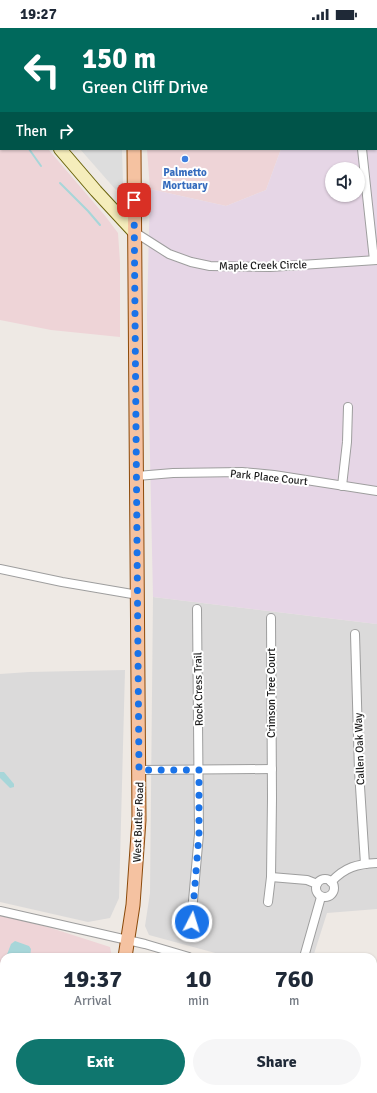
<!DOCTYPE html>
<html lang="en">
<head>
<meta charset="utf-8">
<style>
	body { margin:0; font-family:Signika,sans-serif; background:#f6f6f7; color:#1f2937; height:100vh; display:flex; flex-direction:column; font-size:15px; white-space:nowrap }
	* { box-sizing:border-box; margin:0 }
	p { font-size:13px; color:#747a83 }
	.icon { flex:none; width:22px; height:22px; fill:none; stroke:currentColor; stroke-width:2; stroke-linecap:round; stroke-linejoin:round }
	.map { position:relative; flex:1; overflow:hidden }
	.details { position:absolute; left:0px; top:925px; width:377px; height:140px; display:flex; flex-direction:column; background:#fff; border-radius:12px 12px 0 0; box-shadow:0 1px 3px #0004 }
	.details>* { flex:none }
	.hud { position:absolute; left:0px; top:0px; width:377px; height:122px; box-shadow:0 1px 3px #0004; background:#00695c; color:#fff; overflow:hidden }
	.tools { position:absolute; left:325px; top:134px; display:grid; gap:8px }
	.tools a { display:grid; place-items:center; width:40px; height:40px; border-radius:50%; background:#fff; box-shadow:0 1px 3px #0004; font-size:20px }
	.pin { position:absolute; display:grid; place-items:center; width:34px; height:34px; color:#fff; margin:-17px; border-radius:8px; box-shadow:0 2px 6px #0006 }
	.me { position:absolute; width:44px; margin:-22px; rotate:5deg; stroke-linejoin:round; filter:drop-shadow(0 0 3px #0008) }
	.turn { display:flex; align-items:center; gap:14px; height:84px; padding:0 16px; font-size:18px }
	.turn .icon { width:52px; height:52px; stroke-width:2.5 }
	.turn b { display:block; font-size:28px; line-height:34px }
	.then { display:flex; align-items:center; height:38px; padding:0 16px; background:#0003; gap:8px; font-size:15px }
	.eta { display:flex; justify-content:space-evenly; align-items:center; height:68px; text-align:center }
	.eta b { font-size:24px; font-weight:700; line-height:28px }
	.cta { display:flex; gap:8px; margin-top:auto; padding:8px 16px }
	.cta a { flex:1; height:46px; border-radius:24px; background:#0f766e; color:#fff; font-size:16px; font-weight:700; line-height:46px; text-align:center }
	.cta a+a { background:#f6f6f7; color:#1f2937 }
	.status { display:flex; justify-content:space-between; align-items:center; height:28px; padding:0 20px; background:#fff; direction:ltr }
	.status svg { height:11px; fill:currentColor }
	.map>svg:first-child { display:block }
	.residential { fill:#dbdada }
	.commercial { fill:#eed4d7 }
	.industrial { fill:#e6d6e6; fill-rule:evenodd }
	.grass { fill:#d2e5ad }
	.forest { fill:#b1ca9b }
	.parking { fill:#ddd }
	.water { fill:#a7d6d9 }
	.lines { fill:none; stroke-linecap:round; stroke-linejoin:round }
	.stream { stroke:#a7d6d9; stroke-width:2 }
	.street-casing { stroke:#9e9e9e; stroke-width:10 }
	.secondary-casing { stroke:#6c650c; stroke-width:14 }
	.primary-casing { stroke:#8c4a0a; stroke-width:15 }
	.street { stroke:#fff; stroke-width:8 }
	.secondary { stroke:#f5edbb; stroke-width:12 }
	.primary { stroke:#f5c2a1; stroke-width:13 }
	.route { stroke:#1a73e8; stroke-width:7; stroke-dasharray:0 12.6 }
	.shop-dot { fill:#3f7fe0; stroke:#fff; stroke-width:1.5 }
	.labels { text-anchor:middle; stroke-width:4; stroke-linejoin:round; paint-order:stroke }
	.shop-label { font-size:11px; font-weight:bold; fill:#366cbe; stroke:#fff }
	.street-label { font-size:11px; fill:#1d1d1d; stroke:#fff }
</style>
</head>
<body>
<div class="status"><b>19:27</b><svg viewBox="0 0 49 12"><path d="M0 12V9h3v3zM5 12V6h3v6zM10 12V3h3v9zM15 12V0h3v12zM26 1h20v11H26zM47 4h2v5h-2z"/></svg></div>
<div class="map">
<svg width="377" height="1065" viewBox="0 0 377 1065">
	<rect width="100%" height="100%" fill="#eee9e4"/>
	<g class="residential">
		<polygon points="153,569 377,596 377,881 327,885 313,929 230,929 149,907 145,898 150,865"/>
		<polygon points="125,642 119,870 110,890 88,894 0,874 0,646 29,644"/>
		<polygon points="373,1006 377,1007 377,1065 307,1065 306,1061 373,1061"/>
	</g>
	<g class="commercial">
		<polygon points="150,0 323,0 150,1"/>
		<polygon points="0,62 1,121 48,121 106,189 118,205 120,234 120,309 51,302 0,292"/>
		<polygon points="147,121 281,121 266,162 226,178 150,161"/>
		<polygon points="0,887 51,900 110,919 112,929 4,929 4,1061 78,1061 77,1065 0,1065"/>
	</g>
	<path class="industrial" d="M323,0H377V596L153,569L147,287L150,161L226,178L266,162L281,121H376V1H323ZM332,141H358V167H332Z"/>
	<polygon class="grass" points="107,1061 216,1061 215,1065 106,1065"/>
	<polygon class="forest" points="216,1061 306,1061 307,1065 215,1065"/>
	<polygon class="parking" points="80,121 122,121 123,156 116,162"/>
	<g class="water">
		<polygon points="0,744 4,744 14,756 14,759 10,760 0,750"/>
		<polygon points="15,913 29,918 31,921 30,929 6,929 11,916"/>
		<polygon points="4,933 4,980 0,977 0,943"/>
	</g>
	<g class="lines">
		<g class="stream">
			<polyline points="0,84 1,85"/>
			<polyline points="29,121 41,138"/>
			<polyline points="60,155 88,183 100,197"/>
			<polyline points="373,1026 377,1028"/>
			<polyline points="273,1065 276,1061"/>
		</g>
		<g class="street-casing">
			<g id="street">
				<polyline points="362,121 374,232"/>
				<polyline points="133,203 169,226 191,234 210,238 270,239 377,232"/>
				<polyline points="137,448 173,445 242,444 274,447 377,463"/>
				<polyline points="342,458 347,414 348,379"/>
				<polyline points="0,541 62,554 138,567"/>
				<polyline points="355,606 359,743 365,836"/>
				<polyline points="139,742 272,741"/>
				<polyline points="271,849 307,852 317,856"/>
				<circle cx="325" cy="860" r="9"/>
				<path d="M331,854C345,839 357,836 377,835"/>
				<polyline points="268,874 271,849 272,770 271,590"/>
				<polyline points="0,883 145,916 189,929"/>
				<polyline points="190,906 199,806 197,581"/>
				<polyline points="304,929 321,869"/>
				<polyline points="373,998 377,1000"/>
				<polyline points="318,1061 321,1065"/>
			</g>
		</g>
		<g class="secondary-casing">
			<g id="secondary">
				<polyline points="0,46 1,48"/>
				<polyline points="60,121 96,163 133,203"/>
			</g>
		</g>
		<g class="primary-casing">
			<g id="primary">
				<polyline points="141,1 141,0"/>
				<polyline points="125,929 133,877 139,792 134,121"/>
				<polyline points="91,1065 92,1061"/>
			</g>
		</g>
		<use href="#street" class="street"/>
		<use href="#secondary" class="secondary"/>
		<use href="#primary" class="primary"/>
	</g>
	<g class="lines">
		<polyline class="route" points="134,172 139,742 199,742 199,806 192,894"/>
	</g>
	<circle class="shop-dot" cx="185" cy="131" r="4"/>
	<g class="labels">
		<g class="shop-label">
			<text x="185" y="148">Palmetto<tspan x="185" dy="13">Mortuary</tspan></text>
		</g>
		<g class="street-label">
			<text transform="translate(263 237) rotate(-1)" y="4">Maple Creek Circle</text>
			<text transform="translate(269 449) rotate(6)" y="4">Park Place Court</text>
			<text transform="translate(198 661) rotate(-91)" y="4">Rock Cress Trail</text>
			<text transform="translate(271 665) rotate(-90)" y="4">Crimson Tree Court</text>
			<text transform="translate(359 721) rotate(-92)" y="4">Callen Oak Way</text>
			<text transform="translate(138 794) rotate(-88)" y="4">West Butler Road</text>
		</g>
	</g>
</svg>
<div class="tools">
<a><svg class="icon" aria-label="sound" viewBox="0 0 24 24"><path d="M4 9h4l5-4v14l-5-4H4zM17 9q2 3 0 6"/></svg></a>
</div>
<div class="pin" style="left:134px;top:172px;background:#d93025"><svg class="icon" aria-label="arrive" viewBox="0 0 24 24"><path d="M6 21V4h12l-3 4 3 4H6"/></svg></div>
<svg class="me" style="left:192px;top:894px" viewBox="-20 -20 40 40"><circle r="17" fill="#1a73e8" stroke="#fff" stroke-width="3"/><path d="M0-11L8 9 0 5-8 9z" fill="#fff"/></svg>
<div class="hud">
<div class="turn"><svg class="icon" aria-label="left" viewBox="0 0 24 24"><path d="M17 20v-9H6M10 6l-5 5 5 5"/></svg><div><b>150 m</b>Green Cliff Drive</div></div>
<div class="then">Then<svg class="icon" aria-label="right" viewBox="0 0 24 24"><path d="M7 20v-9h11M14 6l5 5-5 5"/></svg></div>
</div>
<section class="details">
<div class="eta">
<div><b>19:37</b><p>Arrival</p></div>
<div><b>10</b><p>min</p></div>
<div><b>760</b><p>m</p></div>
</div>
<div class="cta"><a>Exit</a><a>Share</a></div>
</section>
</div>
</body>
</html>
